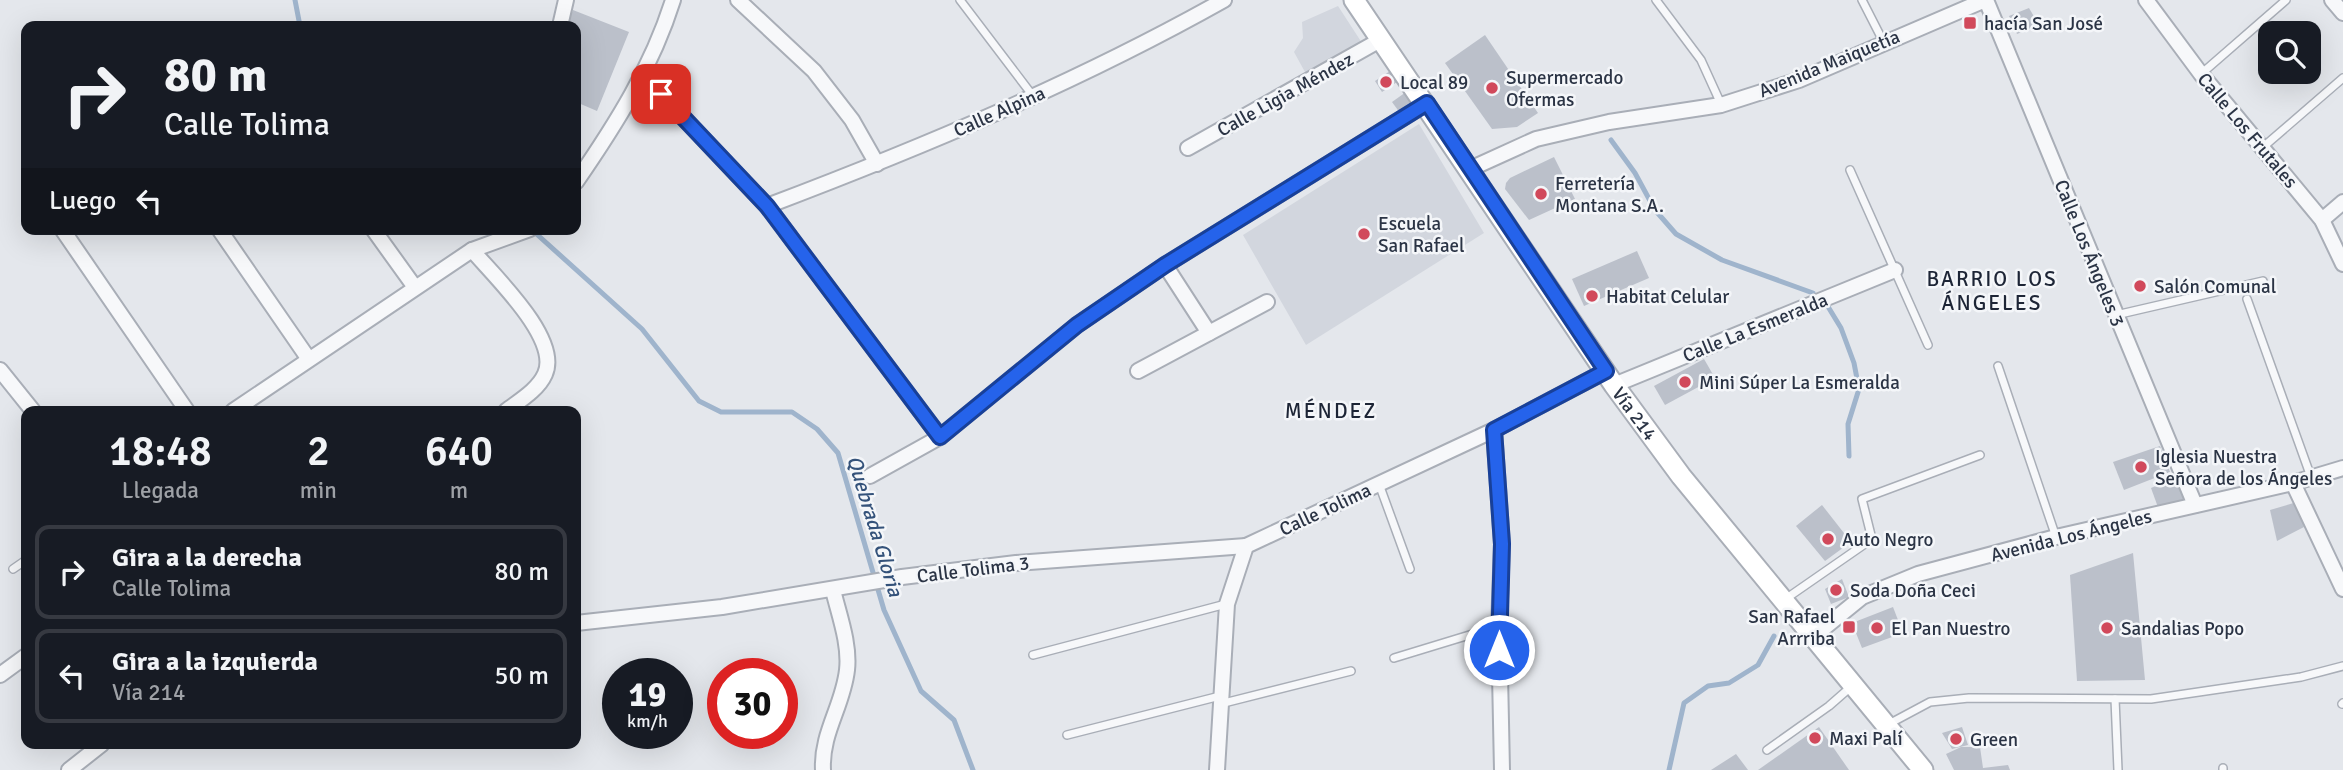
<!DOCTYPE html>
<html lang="es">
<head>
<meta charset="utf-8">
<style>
	body { margin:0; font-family:Signika,sans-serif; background:#242831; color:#f1f3f6; height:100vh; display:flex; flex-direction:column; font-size:26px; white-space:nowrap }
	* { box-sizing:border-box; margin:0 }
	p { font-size:23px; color:#9ea1a6 }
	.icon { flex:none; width:38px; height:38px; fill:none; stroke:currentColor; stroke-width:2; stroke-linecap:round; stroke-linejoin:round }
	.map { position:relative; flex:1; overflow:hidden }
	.panel { position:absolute; left:21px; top:406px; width:560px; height:343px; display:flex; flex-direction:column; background:#171b24; border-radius:14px; box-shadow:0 7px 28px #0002 }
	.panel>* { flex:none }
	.banner { position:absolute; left:21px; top:21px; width:560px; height:214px; border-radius:14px; box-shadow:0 7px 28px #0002; background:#171b24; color:#f1f3f6; overflow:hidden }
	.buttons { position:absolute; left:2258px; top:21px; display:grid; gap:14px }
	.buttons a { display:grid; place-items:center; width:63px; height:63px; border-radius:14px; background:#171b24; box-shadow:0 7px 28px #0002; font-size:35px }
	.speed { position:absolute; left:602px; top:658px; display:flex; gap:14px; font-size:35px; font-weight:700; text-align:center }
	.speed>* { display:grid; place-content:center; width:91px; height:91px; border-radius:50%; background:#171b24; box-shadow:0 7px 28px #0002; line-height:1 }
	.speed small { font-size:18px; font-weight:400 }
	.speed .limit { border:10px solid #d22; background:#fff; color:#111 }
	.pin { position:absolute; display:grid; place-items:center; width:60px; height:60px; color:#fff; margin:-30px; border-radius:14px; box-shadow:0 4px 10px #0006 }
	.me { position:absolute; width:77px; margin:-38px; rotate:0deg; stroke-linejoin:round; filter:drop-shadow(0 0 5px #0008) }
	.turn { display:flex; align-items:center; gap:24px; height:147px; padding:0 28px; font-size:32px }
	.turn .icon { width:91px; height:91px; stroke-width:2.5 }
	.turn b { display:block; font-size:49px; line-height:60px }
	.then { display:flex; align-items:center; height:66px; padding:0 28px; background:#0003; gap:14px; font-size:26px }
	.eta { display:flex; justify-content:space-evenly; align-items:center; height:119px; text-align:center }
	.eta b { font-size:42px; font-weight:600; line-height:49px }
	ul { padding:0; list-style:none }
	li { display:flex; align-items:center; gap:21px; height:94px; margin:0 14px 10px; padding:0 14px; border:4px solid #363941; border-radius:14px }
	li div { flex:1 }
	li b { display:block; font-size:26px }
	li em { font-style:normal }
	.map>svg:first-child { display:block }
	.built { fill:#d2d6de }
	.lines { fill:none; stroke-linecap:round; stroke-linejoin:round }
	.stream { stroke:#9fb4cc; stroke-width:5 }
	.building { fill:#bbc0ca }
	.service-casing { stroke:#a9aeb7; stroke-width:10 }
	.minor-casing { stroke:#a9aeb7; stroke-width:18 }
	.secondary-casing { stroke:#a9aeb7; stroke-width:23 }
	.service { stroke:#f7f8fa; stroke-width:7 }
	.minor { stroke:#f7f8fa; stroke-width:14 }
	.secondary { stroke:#fff; stroke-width:19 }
	.route-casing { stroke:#184099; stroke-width:18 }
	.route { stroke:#2563eb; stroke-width:12 }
	.poi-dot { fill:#d1495b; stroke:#f4f6f9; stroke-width:2.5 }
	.labels { text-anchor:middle; stroke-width:5; stroke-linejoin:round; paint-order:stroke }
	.poi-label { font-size:19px; fill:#2b3445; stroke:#f4f6f9; text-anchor:start }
	.street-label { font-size:19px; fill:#2b3445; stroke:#f4f6f9 }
	.neighbourhood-label { font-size:21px; letter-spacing:2px; fill:#1d2536; stroke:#f4f6f9 }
	.water-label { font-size:21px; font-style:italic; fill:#34527a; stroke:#f4f6f9 }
</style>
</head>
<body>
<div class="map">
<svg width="2343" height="770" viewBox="0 0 2343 770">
	<rect width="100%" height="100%" fill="#e4e7ec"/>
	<g class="built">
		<polygon points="1338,6 1362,43 1338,60 1305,72 1294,52 1303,38 1302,22"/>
		<polygon points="1419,124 1484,233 1306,345 1243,235"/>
	</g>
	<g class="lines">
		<g class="stream">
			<polyline points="295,0 300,26"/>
			<polyline points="1611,140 1635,173 1655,210 1676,234 1722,260 1813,293"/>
			<polyline points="531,229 642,329 699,401 721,412 792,412 817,429 838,453 884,610 921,691 954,720 973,770"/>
			<polyline points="1827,305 1841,328 1854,363 1859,389 1848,424 1849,456"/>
			<polyline points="1669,770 1684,703 1708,686 1729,683 1758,665 1774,636"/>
		</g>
	</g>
	<g class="building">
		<polygon points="2029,8 2039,25 2017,34 2009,16"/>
		<polygon points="573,10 629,32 597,111 576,102 576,26 566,26"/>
		<polygon points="1485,35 1538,113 1517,127 1492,129 1445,63"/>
		<polygon points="1390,71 1397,82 1382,92 1375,81"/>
		<polygon points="1406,92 1414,103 1400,113 1392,102"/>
		<polygon points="1554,157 1575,199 1529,220 1505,189 1506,183 1510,178"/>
		<polygon points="1637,251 1649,278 1584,306 1572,279"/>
		<polygon points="1704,359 1715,378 1665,405 1654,386"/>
		<polygon points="2160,446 2170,472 2124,490 2113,462"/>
		<polygon points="2177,477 2185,502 2159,510 2151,488"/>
		<polygon points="2297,502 2304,527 2277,541 2270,510"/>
		<polygon points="1822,505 1851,542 1825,561 1796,526"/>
		<polygon points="2133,553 2145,680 2077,681 2070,575"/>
		<polygon points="1842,579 1849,597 1831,604 1825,589"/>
		<polygon points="1893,607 1903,633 1862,648 1852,623"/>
		<polygon points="1819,727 1849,770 1758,770"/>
		<polygon points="1962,727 1968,745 1952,749 1942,733"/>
		<polygon points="1961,747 1980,747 1983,768 2008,765 2010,770 1954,770 1946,754"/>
		<polygon points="1736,754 1748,770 1711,770"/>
	</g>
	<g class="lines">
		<g class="service-casing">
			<g id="service">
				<polyline points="960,0 1033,96"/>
				<polyline points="1656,0 1701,60 1721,104"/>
				<polyline points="1862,0 1883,41"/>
				<polyline points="2201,74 2286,0"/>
				<polyline points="2262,148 2343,78"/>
				<polyline points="1850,170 1928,345"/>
				<polyline points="2247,299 2311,477"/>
				<polyline points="2116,315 2263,281"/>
				<polyline points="1998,366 2056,537"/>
				<polyline points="1379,484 1410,569"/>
				<polyline points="13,569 26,560"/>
				<polyline points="1784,600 1872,539 1862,499 1980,455"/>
				<polyline points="1033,655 1226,604"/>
				<polyline points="1394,658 1499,626"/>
				<polyline points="2115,699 2118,770"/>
				<polyline points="1220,704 1351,671"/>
				<polyline points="2342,704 2343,703"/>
				<polyline points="1887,725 1930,702 1969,698 2151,699 2301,677 2343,666"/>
				<polyline points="1067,735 1220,696"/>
				<polyline points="1767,750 1829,706 1853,685"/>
				<polyline points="2223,770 2223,768"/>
			</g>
		</g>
		<g class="minor-casing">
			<g id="minor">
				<polyline points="738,0 814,71 852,120 877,164"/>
				<polyline points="1986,0 2195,505"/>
				<polyline points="2146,0 2201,74 2322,220 2343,264"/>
				<polyline points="2332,0 2343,13"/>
				<polyline points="560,26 566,0"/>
				<polyline points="643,75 767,206 940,437"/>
				<polyline points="1188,148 1382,39"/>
				<polyline points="1470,169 1536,139 1609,122 1721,105 1799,80 1985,0"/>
				<path d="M576,182C616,124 652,67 673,0"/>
				<path d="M767,206C923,147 1078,82 1224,0"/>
				<polyline points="2322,220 2343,202"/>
				<polyline points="62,229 187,411"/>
				<polyline points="219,229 308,358"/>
				<polyline points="373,229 414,286"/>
				<path d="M472,250C494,276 561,339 545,374C538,390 519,401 506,411"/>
				<polyline points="1165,265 1209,333"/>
				<polyline points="0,370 33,411"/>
				<polyline points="1138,371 1267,302"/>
				<polyline points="1614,385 1895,270"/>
				<polyline points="233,411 472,250 530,229"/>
				<polyline points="1494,430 1502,544 1499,626 1502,770"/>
				<polyline points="870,476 940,437 1077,325 1165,265 1427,103"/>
				<polyline points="2293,483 2343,589"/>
				<polyline points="576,623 722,607 902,577 1016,563 1246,546"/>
				<polyline points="1814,636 1862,597 1918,574 2056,537 2293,483 2343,468"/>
				<polyline points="0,675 26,656"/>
				<polyline points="69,770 102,744"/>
				<path d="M823,770C821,733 843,706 847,670C850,644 839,615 833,590"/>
				<polyline points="1217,770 1227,604 1246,546 1494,430 1606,371"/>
			</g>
		</g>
		<g class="secondary-casing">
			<g id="secondary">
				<path id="s1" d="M1354,0L1614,385L1681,476L1923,770"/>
			</g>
		</g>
		<use href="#service" class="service"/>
		<use href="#minor" class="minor"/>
		<use href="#secondary" class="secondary"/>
	</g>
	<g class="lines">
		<g class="route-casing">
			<polyline id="route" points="661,94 767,206 940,437 1077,325 1165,265 1427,103 1606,371 1494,430 1502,544 1499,650"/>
		</g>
		<use href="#route" class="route"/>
	</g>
	<g class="poi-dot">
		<rect x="1963" y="16" width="14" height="14" rx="3.5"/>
		<circle cx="1386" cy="82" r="7"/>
		<circle cx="1492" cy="88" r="7"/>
		<circle cx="1541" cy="194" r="7"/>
		<circle cx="1364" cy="234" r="7"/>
		<circle cx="2140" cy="286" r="7"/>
		<circle cx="1592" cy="296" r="7"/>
		<circle cx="1685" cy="382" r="7"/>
		<circle cx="2141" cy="467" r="7"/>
		<circle cx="1828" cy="539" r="7"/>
		<circle cx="1836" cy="590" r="7"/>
		<rect x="1842" y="620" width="14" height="14" rx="3.5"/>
		<circle cx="1877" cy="628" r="7"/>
		<circle cx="2107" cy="628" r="7"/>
		<circle cx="1815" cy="738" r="7"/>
		<circle cx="1956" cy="739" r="7"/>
	</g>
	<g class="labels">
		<g class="poi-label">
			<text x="1984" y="30">hacía San José</text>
			<text x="1506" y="84">Supermercado<tspan x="1506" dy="22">Ofermas</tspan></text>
			<text x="1400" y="89">Local 89</text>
			<text x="1555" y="190">Ferretería<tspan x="1555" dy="22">Montana S.A.</tspan></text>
			<text x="1378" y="230">Escuela<tspan x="1378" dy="22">San Rafael</tspan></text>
			<text x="2154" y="293">Salón Comunal</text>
			<text x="1606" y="303">Habitat Celular</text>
			<text x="1699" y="389">Mini Súper La Esmeralda</text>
			<text x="2155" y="463">Iglesia Nuestra<tspan x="2155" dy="22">Señora de los Ángeles</tspan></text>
			<text x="1842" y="546">Auto Negro</text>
			<text x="1850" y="597">Soda Doña Ceci</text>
			<text x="1835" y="623" text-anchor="end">San Rafael<tspan x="1835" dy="22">Arrriba</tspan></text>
			<text x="1891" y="635">El Pan Nuestro</text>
			<text x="2121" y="635">Sandalias Popo</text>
			<text x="1829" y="745">Maxi Palí</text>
			<text x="1970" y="746">Green</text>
		</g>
		<g class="street-label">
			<text transform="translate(1829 63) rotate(-22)" y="7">Avenida Maiquetía</text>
			<text transform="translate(1285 94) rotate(-29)" y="7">Calle Ligia Méndez</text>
			<text transform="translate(999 111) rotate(-24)" y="7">Calle Alpina</text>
			<text transform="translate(2248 130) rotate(50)" y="7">Calle Los Frutales</text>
			<text transform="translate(2090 253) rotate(68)" y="7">Calle Los Ángeles 3</text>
			<text transform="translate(1755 327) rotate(-22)" y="7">Calle La Esmeralda</text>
			<text dy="7" stroke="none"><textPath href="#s1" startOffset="500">Vía 214</textPath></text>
			<text transform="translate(1325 509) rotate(-25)" y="7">Calle Tolima</text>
			<text transform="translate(2071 535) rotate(-14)" y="7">Avenida Los Ángeles</text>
			<text transform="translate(973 569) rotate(-7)" y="7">Calle Tolima 3</text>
		</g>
		<g class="neighbourhood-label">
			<text x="1992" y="286">BARRIO LOS<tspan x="1992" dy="24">ÁNGELES</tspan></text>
			<text x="1331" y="418">MÉNDEZ</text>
		</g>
		<g class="water-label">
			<text transform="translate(875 526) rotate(73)" y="7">Quebrada Gloria</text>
		</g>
	</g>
</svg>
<div class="buttons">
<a><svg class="icon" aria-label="search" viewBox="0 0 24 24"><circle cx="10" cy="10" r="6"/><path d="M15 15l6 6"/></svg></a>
</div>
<div class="speed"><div>19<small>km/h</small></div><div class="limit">30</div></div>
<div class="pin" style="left:661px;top:94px;background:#d93025"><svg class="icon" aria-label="arrive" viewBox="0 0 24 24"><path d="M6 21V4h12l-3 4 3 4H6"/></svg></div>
<svg class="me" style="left:1499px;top:650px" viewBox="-20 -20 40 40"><circle r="17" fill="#2563eb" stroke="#fff" stroke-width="3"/><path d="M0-11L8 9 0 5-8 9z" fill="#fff"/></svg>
<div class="banner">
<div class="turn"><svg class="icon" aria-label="right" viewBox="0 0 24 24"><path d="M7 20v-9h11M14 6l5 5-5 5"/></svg><div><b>80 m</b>Calle Tolima</div></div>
<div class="then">Luego<svg class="icon" aria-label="left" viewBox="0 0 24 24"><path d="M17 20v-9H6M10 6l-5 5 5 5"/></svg></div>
</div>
<section class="panel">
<div class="eta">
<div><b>18:48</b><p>Llegada</p></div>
<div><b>2</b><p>min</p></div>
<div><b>640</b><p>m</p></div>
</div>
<ul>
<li><svg class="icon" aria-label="right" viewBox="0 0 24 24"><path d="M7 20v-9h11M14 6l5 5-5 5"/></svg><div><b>Gira a la derecha</b><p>Calle Tolima</p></div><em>80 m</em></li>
<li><svg class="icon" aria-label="left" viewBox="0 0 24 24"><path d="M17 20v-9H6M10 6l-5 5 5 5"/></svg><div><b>Gira a la izquierda</b><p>Vía 214</p></div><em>50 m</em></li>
</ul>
</section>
</div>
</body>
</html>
